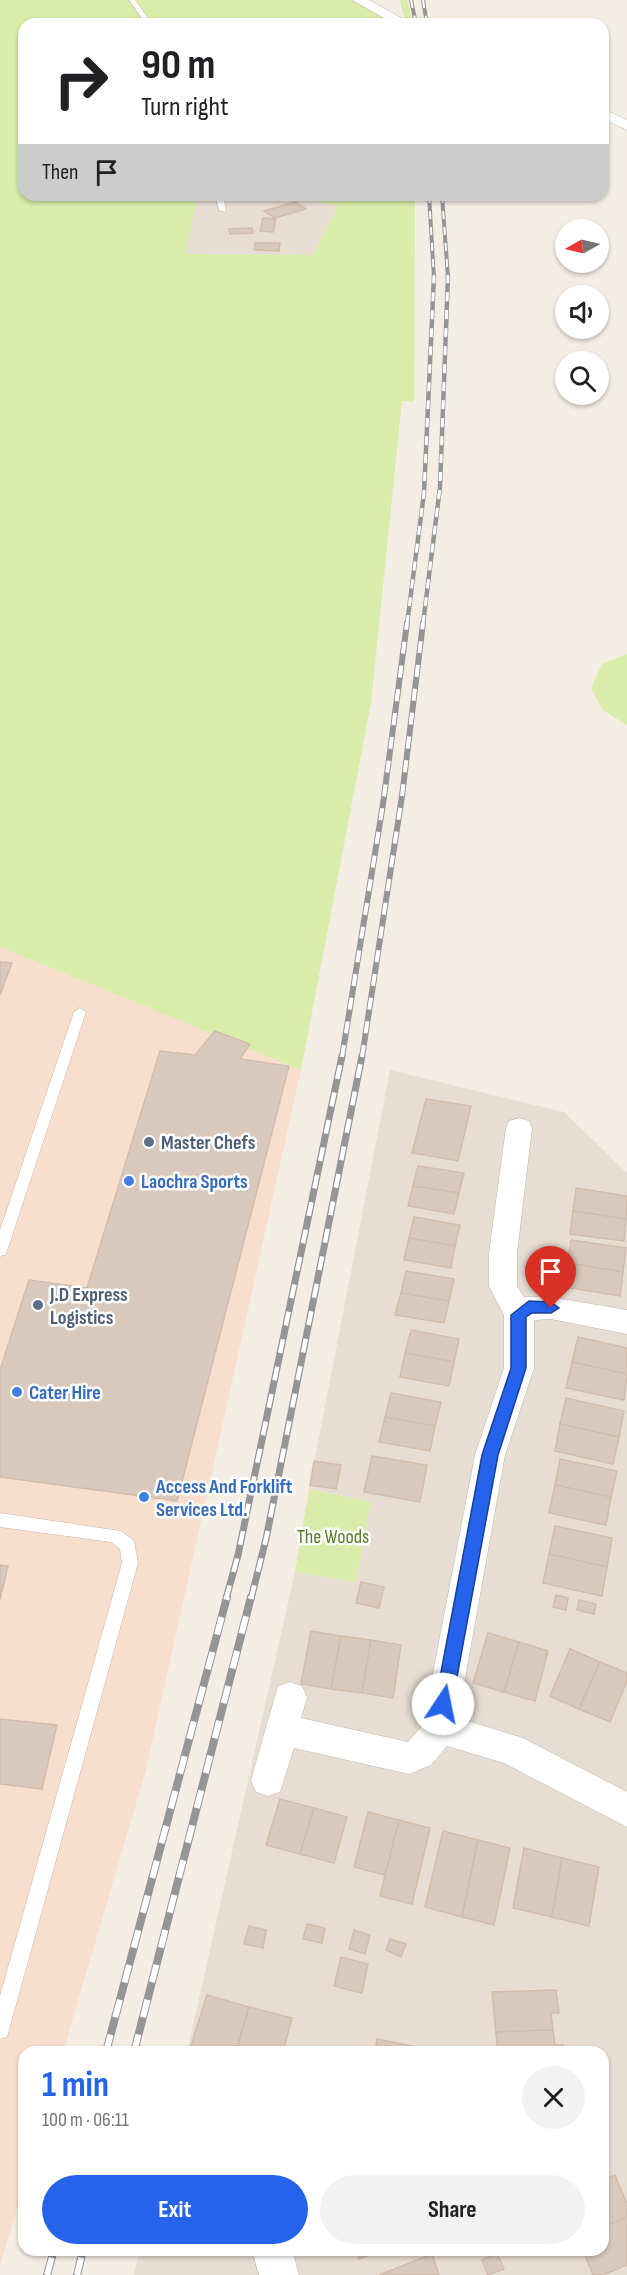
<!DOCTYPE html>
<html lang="en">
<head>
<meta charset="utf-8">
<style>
	body { margin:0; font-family:"Sofia Sans Condensed",sans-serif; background:#f2f2f2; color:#202124; height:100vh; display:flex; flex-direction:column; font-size:22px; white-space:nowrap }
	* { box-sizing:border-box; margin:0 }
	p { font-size:20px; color:#757577 }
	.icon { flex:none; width:33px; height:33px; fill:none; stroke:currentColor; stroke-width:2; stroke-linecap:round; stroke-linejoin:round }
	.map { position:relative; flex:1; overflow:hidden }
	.panel { position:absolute; left:18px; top:2046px; width:591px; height:210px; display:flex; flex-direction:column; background:#fff; border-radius:18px; box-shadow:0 2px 4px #0004 }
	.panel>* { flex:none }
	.banner { position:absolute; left:18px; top:18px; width:591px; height:183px; border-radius:18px; box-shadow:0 2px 4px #0004; background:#fff; color:#202124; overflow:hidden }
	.needle { width:39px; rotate:262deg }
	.buttons { position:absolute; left:555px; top:219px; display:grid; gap:12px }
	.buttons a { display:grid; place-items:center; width:54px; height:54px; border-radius:50%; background:#fff; box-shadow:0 2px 4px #0004; font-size:30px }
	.pin { position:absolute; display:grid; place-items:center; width:51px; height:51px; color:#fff; margin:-62px -26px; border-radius:50% 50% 50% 0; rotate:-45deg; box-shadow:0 0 6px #0007 }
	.pin .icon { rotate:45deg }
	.me { position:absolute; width:66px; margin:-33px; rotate:11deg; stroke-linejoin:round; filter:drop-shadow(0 0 4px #0008) }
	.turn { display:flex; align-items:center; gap:21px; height:126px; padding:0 24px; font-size:27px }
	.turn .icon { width:78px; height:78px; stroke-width:2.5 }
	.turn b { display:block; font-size:42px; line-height:51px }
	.then { display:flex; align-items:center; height:57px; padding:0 24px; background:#0003; gap:12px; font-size:22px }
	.round { display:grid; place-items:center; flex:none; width:63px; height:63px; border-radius:32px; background:#f2f2f2 }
	.headline { display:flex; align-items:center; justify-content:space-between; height:102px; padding:0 24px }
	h1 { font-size:36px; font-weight:700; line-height:45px; color:#2563eb }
	.primary-button { display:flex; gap:12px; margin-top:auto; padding:12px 24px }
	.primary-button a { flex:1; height:69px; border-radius:36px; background:#2563eb; color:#fff; font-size:24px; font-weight:700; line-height:69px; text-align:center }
	.primary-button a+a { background:#f2f2f2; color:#202124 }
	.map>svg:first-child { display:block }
	.residential { fill:#e8ddd2 }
	.commercial { fill:#f8dfcd }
	.green { fill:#d9ecaa }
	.building { fill:#d9c9bc; stroke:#d1bcac; stroke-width:1.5 }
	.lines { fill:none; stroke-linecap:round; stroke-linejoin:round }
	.lane-casing { stroke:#c3b5a9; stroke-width:1 }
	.street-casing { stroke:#c3b5a9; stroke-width:1 }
	.lane { fill:#fff; fill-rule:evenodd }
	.street { fill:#fff; fill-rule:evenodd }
	.rail-far4-casing { stroke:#959595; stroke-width:4 }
	.rail-far3-casing { stroke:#959595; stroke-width:4.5 }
	.rail-far2-casing { stroke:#959595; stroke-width:6 }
	.rail-far1-casing { stroke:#959595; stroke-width:7 }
	.rail-casing { stroke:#959595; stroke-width:8 }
	.rail-far4 { stroke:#fff; stroke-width:2; stroke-dasharray:8; stroke-linecap:butt }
	.rail-far3 { stroke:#fff; stroke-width:3; stroke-dasharray:9; stroke-linecap:butt }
	.rail-far2 { stroke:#fff; stroke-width:4; stroke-dasharray:12; stroke-linecap:butt }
	.rail-far1 { stroke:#fff; stroke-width:4.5; stroke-dasharray:14; stroke-linecap:butt }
	.rail { stroke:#fff; stroke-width:6; stroke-dasharray:18; stroke-linecap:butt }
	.route { fill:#2563eb; stroke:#184099; stroke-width:1.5 }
	.service-dot { fill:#5c6f8a; stroke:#fff; stroke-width:2 }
	.shop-dot { fill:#3f7fe0; stroke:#fff; stroke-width:2 }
	.labels { text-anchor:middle; stroke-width:5; stroke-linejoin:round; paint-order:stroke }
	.service-label { font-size:20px; font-weight:bold; fill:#4e5e75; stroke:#fff; text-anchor:start }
	.shop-label { font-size:20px; font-weight:bold; fill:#366cbe; stroke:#fff; text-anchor:start }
	.park-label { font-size:20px; fill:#547d22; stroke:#fff }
</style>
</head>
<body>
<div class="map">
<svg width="627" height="2275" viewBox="0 0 627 2275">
	<rect width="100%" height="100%" fill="#f4ede4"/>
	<g class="residential">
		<polygon points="198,195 290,195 338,206 313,255 184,254"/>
		<polygon points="390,1070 564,1112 627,1173 627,2275 134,2275 140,2250 603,2250 603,2052 187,2052 295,1572 356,1582 371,1502 309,1489"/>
	</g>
	<polygon class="commercial" points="0,947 301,1070 146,1770 63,2052 24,2052 24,2184 0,2266"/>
	<g class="green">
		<polygon points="0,0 367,0 405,20 400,0 407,0 413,24 24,24 24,195 198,195 185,254 313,255 338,206 290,195 415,195 414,402 402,401 371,703 301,1070 0,947"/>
		<polygon points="627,654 627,725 603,710 591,688 602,664"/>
		<polygon points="309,1489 371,1502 356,1582 295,1572"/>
	</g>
	<g class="building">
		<polygon points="295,202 306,209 275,218 264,211"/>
		<polygon points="263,218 276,219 273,232 260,231"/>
		<polygon points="252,228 253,233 230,234 229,229"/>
		<polygon points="255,243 280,243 279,251 254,250"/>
		<polygon points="0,962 12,963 0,995"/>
		<polygon points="215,1031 250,1044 240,1059 289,1066 177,1501 0,1477 0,1370 29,1280 87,1288 160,1051 195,1055"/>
		<polygon points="426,1099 471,1106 458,1161 412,1153"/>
		<polygon points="418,1166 464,1173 459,1193 413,1186"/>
		<polygon points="413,1186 459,1193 454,1214 408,1206"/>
		<polygon points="576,1188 627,1196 626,1219 573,1211"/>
		<polygon points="573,1211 626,1219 624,1241 570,1234"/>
		<polygon points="414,1217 460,1225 455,1246 409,1238"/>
		<polygon points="409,1238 455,1246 451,1268 404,1260"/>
		<polygon points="571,1240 626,1248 623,1272 568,1263"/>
		<polygon points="568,1263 623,1272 620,1296 564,1287"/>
		<polygon points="406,1271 454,1279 449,1301 401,1293"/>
		<polygon points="401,1293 449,1301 444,1323 395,1315"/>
		<polygon points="411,1330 459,1339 454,1362 405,1353"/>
		<polygon points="578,1337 627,1348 627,1374 572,1362"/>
		<polygon points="405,1353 454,1362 449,1386 400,1377"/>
		<polygon points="572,1362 627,1374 624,1400 566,1388"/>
		<polygon points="391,1393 441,1402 435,1426 385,1417"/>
		<polygon points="566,1398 624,1411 619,1437 560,1424"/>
		<polygon points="385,1417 435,1426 430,1451 379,1442"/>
		<polygon points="560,1424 619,1437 613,1464 555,1451"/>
		<polygon points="372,1456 427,1465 420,1502 364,1492"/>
		<polygon points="560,1459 617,1471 611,1497 555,1485"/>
		<polygon points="314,1461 341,1465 336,1489 310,1485"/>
		<polygon points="555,1485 611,1497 606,1525 549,1513"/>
		<polygon points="555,1526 612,1538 607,1567 549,1554"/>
		<polygon points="549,1554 607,1567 602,1596 543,1583"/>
		<polygon points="0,1565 8,1566 0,1599"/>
		<polygon points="361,1582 384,1587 379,1608 356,1603"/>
		<polygon points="556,1595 568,1598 566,1610 553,1607"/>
		<polygon points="579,1600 596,1604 594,1614 577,1610"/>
		<polygon points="311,1631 341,1636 331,1689 301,1684"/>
		<polygon points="488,1633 519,1642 504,1692 473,1683"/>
		<polygon points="341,1636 371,1640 362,1693 331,1689"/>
		<polygon points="371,1640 401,1645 393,1698 362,1693"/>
		<polygon points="519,1642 548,1651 535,1701 504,1692"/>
		<polygon points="570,1649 600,1662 579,1709 550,1696"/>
		<polygon points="600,1662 627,1673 627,1681 610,1722 579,1709"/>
		<polygon points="0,1719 57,1725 42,1789 0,1784"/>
		<polygon points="280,1799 314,1808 300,1854 266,1845"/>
		<polygon points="314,1808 347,1817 334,1863 300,1854"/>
		<polygon points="368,1812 399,1820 385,1875 354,1867"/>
		<polygon points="399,1820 430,1828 412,1904 380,1896"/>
		<polygon points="443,1831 478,1840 462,1917 425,1907"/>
		<polygon points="478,1840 510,1848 494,1925 462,1917"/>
		<polygon points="524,1848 562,1858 552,1917 513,1908"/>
		<polygon points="562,1858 599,1867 589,1926 552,1917"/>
		<polygon points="307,1924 325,1928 322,1943 303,1939"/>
		<polygon points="249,1926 266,1930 263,1948 244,1944"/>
		<polygon points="354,1930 370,1935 365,1954 349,1949"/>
		<polygon points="390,1939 406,1944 401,1957 386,1950"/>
		<polygon points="341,1957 368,1964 362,1993 334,1986"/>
		<polygon points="556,1990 559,2013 551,2013 553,2030 496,2032 492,1992"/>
		<polygon points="207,1995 249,2007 236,2052 189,2052"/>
		<polygon points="249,2007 292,2018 283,2052 236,2052"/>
		<polygon points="553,2030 555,2045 563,2045 564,2052 498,2052 496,2032"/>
		<polygon points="377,2039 417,2047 416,2052 375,2052"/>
		<polygon points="615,2175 627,2204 627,2217 603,2227 603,2180"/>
		<polygon points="627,2217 627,2265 603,2275 593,2275 583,2250 603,2250 603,2227"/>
		<polygon points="356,2250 383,2250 359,2259"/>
		<polygon points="497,2253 504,2269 488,2275 482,2260"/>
		<polygon points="432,2254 439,2275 379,2275"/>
	</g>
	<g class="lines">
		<g class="lane-casing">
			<g id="lane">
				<polygon points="129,0 135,0 152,24 146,24"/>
				<polygon points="215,195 223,195 226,212 219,210"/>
				<polygon points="80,1008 86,1012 7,1251 5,1255 0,1256 0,1230 74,1012"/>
				<polygon points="0,1513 121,1531 134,1541 138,1563 9,2030 7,2037 0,2039 0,1996 122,1563 120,1549 111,1542 0,1527"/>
			</g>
		</g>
		<g class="street-casing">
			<g id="street">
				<polygon points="352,0 369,0 412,24 395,24"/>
				<polygon points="603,109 627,120 627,130 603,119"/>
				<polygon points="519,1118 529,1121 532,1128 517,1253 517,1286 524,1297 551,1297 627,1310 627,1334 551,1319 534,1320 534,1368 505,1455 458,1718 523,1738 627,1792 627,1827 504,1763 447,1746 431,1765 409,1774 294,1748 280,1792 268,1796 256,1792 251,1780 278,1686 290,1682 302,1686 307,1697 301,1718 408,1742 423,1725 475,1455 504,1368 504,1315 489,1286 489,1253 506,1128 509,1121"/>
				<polygon points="252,2250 292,2250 299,2275 259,2275"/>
			</g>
		</g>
		<use href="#lane" class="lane"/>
		<use href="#street" class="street"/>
		<g class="rail-far4-casing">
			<g id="rail-far4">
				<polyline points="411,0 416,24"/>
				<polyline points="423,0 427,24"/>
				<polyline points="429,195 434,278"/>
				<polyline points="442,195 448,278"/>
			</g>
		</g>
		<g class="rail-far3-casing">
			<g id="rail-far3">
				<polyline points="407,624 424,493 434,276"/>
				<polyline points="423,624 440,487 448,276"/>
			</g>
		</g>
		<g class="rail-far2-casing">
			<g id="rail-far2">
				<polyline points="342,1057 383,804 407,623"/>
				<polyline points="362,1057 402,796 423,623"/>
			</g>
		</g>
		<g class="rail-far1-casing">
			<g id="rail-far1">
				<polyline points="226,1599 238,1555 342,1056"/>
				<polyline points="251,1599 266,1539 362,1056"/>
			</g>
		</g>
		<g class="rail-casing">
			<g id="rail">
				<polyline points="106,2052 227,1597"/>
				<polyline points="134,2052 251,1597"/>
				<polyline points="47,2275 54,2250"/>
				<polyline points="77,2275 83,2250"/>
			</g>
		</g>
		<use href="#rail-far4" class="rail-far4"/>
		<use href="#rail-far3" class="rail-far3"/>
		<use href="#rail-far2" class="rail-far2"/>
		<use href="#rail-far1" class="rail-far1"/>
		<use href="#rail" class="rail"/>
	</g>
	<polygon class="route" points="529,1301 551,1302 559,1308 551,1313 532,1313 526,1317 526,1368 498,1455 452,1704 449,1710 443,1712 437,1710 435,1704 482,1455 511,1368 511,1315"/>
	<g class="service-dot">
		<circle cx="149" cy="1142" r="6"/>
		<circle cx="38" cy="1305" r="6"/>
	</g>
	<g class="shop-dot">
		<circle cx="129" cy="1181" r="6"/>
		<circle cx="17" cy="1392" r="6"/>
		<circle cx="144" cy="1497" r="6"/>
	</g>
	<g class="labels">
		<g class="service-label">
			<text x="161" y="1149">Master Chefs</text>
			<text x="50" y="1301">J.D Express<tspan x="50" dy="23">Logistics</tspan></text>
		</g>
		<g class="shop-label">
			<text x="141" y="1188">Laochra Sports</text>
			<text x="29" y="1399">Cater Hire</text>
			<text x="156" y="1493">Access And Forklift<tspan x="156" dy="23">Services Ltd.</tspan></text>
		</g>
		<g class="park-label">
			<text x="333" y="1543">The Woods</text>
		</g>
	</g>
</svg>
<div class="buttons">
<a><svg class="needle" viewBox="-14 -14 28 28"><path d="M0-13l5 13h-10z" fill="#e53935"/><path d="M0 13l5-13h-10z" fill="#757577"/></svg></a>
<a><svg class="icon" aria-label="sound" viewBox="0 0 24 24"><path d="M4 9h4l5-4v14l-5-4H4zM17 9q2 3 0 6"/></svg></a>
<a><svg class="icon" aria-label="search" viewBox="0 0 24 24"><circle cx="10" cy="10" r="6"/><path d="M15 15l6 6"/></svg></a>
</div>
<div class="pin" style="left:551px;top:1308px;background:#d93025"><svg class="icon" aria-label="arrive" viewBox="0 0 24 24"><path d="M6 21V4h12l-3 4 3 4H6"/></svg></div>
<svg class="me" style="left:443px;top:1704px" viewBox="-20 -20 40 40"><circle r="19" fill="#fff"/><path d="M0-13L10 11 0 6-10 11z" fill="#2563eb"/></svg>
<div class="banner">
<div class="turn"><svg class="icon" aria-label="right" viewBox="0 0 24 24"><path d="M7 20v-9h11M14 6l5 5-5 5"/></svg><div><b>90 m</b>Turn right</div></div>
<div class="then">Then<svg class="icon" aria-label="arrive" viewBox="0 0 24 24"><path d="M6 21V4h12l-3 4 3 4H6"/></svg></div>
</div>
<section class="panel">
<div class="headline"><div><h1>1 min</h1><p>100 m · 06:11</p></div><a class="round"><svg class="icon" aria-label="close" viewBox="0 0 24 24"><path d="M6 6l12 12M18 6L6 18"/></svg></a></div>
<div class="primary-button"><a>Exit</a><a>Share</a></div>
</section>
</div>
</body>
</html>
